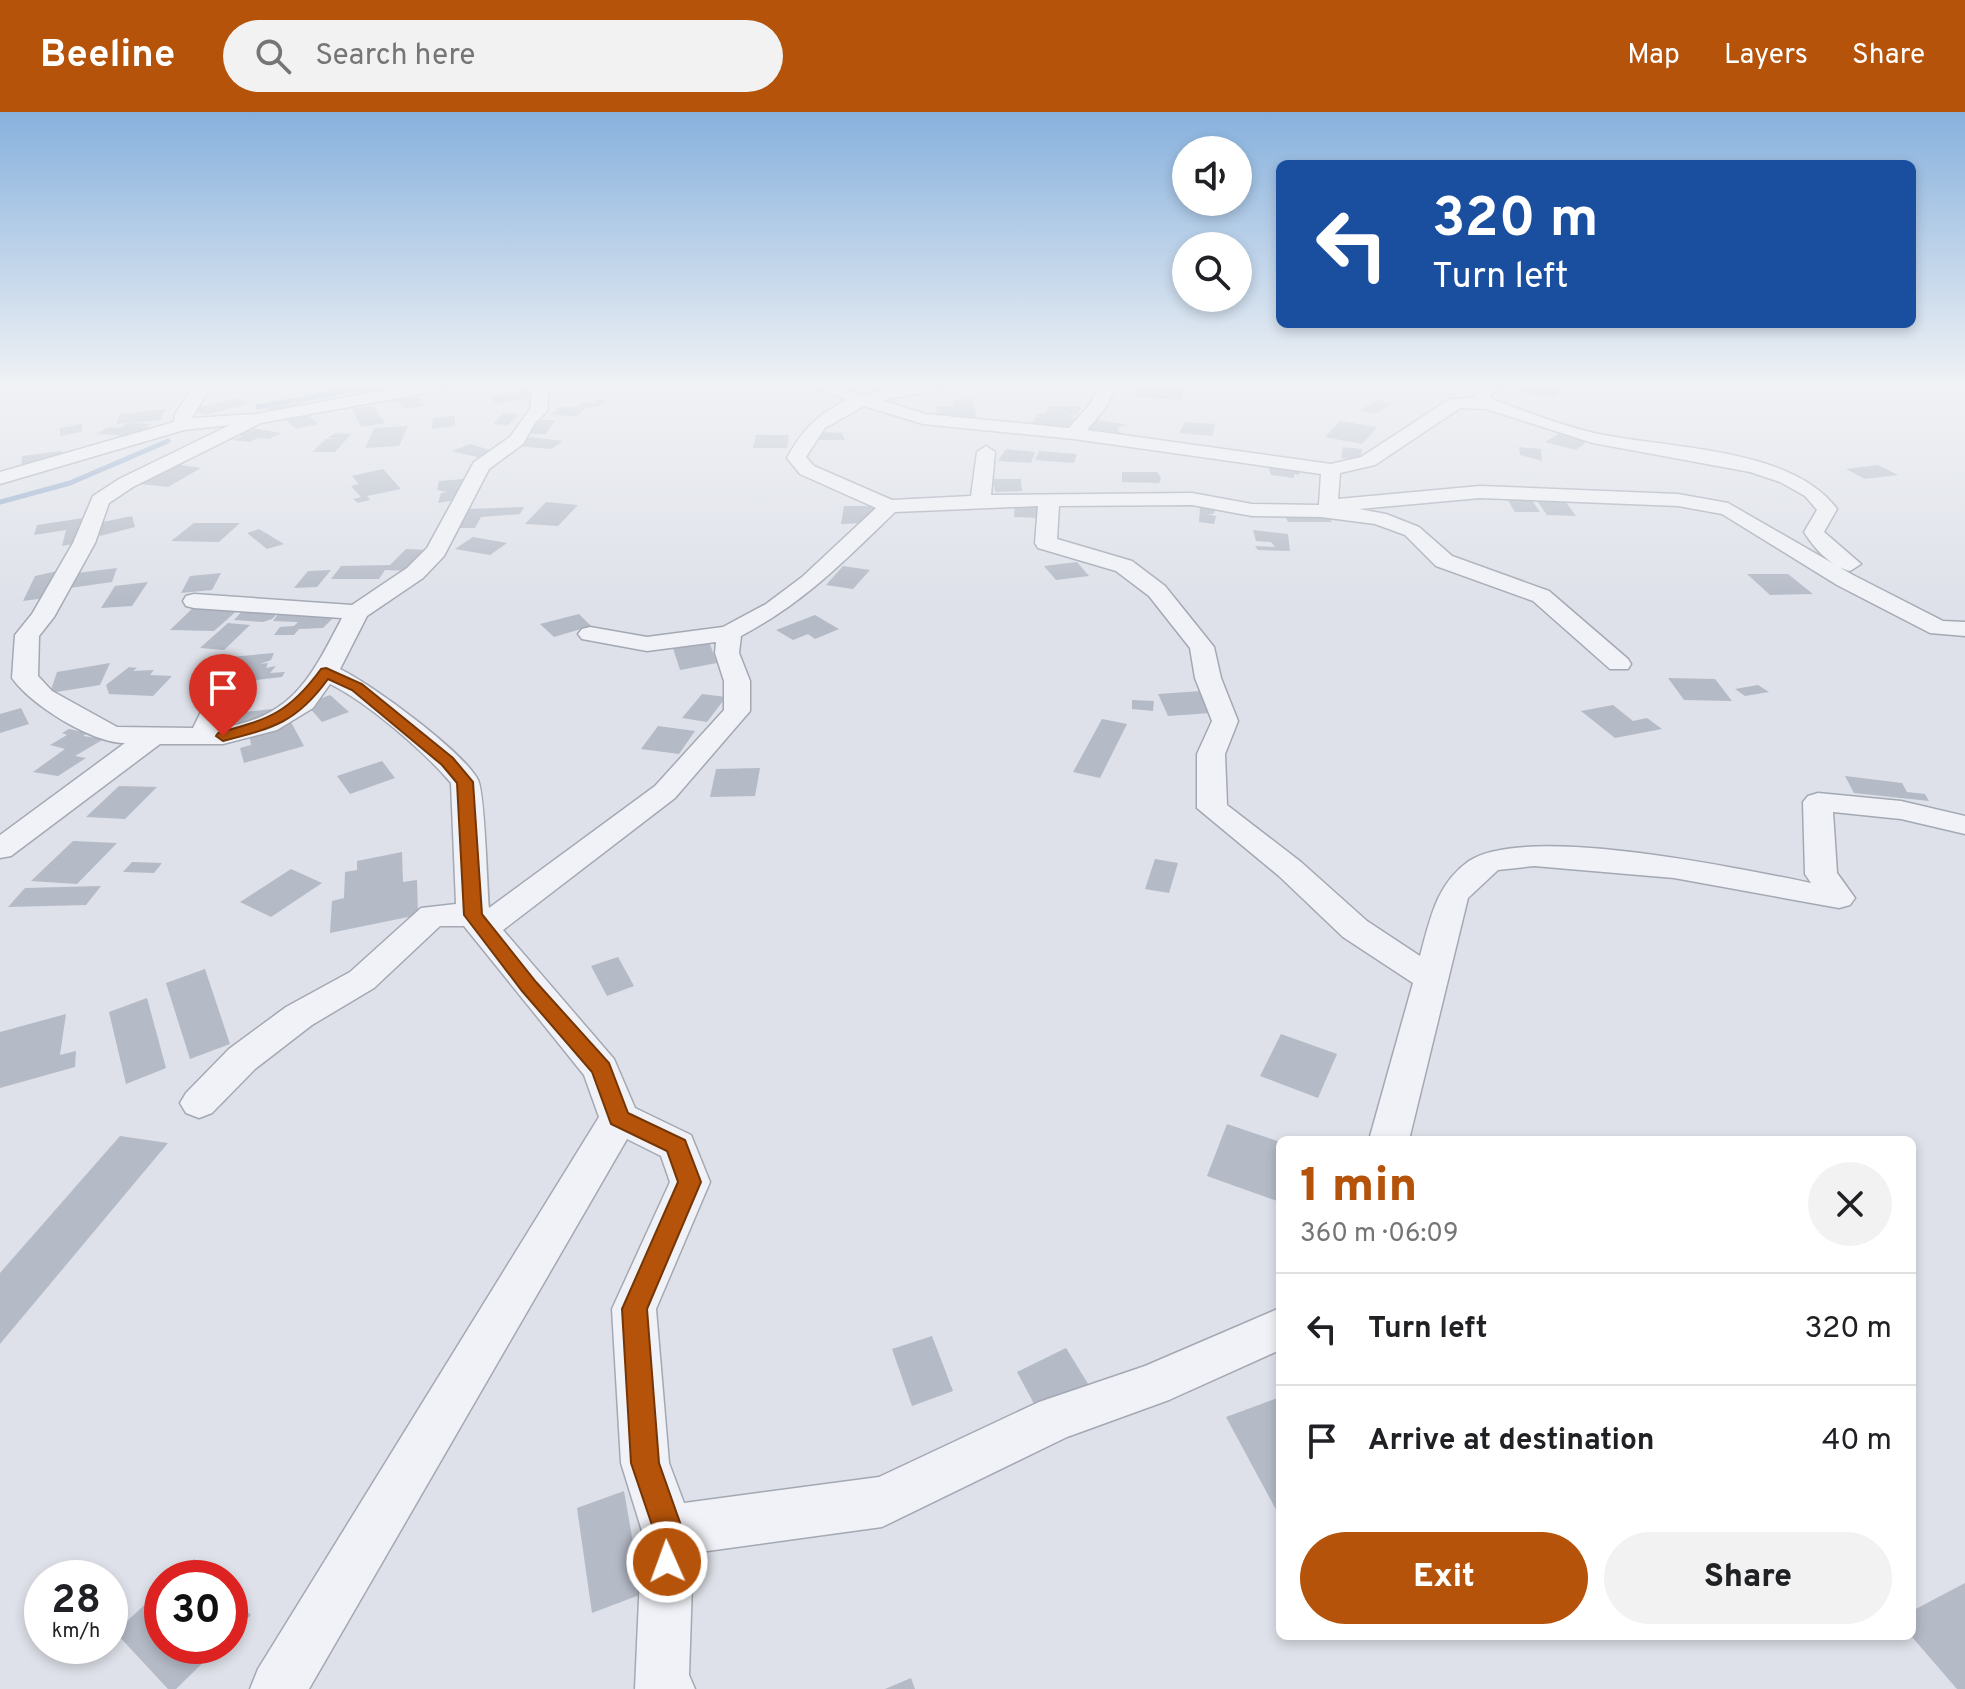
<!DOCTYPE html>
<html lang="en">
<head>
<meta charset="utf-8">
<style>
	body { margin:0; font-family:Overpass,sans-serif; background:#f2f2f2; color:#202124; height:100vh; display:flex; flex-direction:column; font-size:30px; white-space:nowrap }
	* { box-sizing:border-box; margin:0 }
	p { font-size:26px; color:#757577 }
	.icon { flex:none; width:44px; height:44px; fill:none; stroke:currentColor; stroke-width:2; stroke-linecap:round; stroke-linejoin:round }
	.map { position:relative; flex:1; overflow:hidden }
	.panel { position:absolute; left:1276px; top:1024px; width:640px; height:504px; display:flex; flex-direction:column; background:#fff; border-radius:12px; box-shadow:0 4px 12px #0003 }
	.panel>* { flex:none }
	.banner { position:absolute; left:1276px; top:48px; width:640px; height:168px; border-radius:12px; box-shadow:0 4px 12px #0003; background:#1a4fa0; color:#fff; overflow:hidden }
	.buttons { position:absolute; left:1172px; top:24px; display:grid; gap:16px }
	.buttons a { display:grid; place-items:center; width:80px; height:80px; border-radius:50%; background:#fff; box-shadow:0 4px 12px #0003; font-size:40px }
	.speed { position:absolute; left:24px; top:1448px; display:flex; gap:16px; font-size:40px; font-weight:700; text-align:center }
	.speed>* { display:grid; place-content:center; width:104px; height:104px; border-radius:50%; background:#fff; box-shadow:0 4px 12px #0003; line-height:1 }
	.speed small { font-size:20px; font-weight:400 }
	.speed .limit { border:12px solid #d22; background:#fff; color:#111 }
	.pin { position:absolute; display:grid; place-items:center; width:68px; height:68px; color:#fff; margin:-82px -34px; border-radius:50% 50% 50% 0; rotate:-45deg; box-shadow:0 0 8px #0007 }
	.pin .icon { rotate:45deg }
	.me { position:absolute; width:88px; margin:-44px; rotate:358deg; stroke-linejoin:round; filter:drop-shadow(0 0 6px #0008) }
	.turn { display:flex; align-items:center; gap:28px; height:168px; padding:0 24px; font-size:36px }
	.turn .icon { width:104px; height:104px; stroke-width:2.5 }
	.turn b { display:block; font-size:56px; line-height:68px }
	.round { display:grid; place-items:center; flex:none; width:84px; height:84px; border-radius:42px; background:#f2f2f2 }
	.overview { display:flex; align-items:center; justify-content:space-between; height:136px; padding:0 24px }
	h1 { font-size:48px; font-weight:800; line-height:60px; color:#b45309 }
	.action { display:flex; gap:16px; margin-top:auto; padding:16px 24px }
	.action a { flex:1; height:92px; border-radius:48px; background:#b45309; color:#fff; font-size:32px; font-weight:800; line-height:92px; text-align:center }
	.action a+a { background:#f2f2f2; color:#202124 }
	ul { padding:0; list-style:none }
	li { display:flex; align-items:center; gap:24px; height:112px; padding:0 24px; border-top:2px solid #e0e0e0 }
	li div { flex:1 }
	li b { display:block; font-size:30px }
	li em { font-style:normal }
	header { display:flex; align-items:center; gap:48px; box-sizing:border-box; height:112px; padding:0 40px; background:#b45309; color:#fff }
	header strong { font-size:38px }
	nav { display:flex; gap:44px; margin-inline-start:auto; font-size:28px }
	.search { width:560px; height:72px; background:#f2f2f2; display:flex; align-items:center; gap:20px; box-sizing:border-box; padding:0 28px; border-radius:44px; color:#757577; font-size:30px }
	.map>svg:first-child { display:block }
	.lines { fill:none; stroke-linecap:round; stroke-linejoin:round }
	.stream { stroke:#95accc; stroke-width:5 }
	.building { fill:#b4bac6 }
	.minor-casing { stroke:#a3a8b3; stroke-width:3 }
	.minor { fill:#f1f2f7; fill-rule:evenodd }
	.route { fill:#b45309; stroke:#753606; stroke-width:2 }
</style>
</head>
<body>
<header>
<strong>Beeline</strong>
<div class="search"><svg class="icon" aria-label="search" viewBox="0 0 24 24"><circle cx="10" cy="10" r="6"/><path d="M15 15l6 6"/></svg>Search here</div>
<nav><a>Map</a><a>Layers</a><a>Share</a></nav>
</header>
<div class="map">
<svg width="1965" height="1577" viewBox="0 0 1965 1577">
	<rect width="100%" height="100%" fill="#dee1e9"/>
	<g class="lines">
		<g class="stream">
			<polyline points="258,295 374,274"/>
			<polyline points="0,390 70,371 168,329"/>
		</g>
	</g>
	<g class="building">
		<polygon points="1139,274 1166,274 1186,276 1181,288 1137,285"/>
		<polygon points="1528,274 1549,274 1563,277 1554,286 1522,280"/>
		<polygon points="525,278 534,285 497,292 489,285"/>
		<polygon points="417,280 425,294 404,297 397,290 379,291"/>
		<polygon points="239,286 249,292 204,303 193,297"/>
		<polygon points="597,287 607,288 599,295 587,295 577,304 550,303 559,295 577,295 582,290 594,291"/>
		<polygon points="972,287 977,307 960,308 937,302 935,294 953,294 954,288"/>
		<polygon points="1377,288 1392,292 1374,302 1359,299"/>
		<polygon points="300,289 306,297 271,304 265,295"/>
		<polygon points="373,294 385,311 361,315 352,297"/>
		<polygon points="1049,294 1081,294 1078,303 1067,303 1076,306 1069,317 1031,313 1038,301 1046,301"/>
		<polygon points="166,297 160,308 116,312 120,302"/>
		<polygon points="504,301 519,302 508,313 493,312"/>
		<polygon points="307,302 318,312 296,317 285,307"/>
		<polygon points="455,304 455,314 432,317 433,306"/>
		<polygon points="537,308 555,308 546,322 527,322"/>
		<polygon points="1098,308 1117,311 1128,313 1119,315 1117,319 1121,320 1117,323 1084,318"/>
		<polygon points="1340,309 1377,315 1362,332 1325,325"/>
		<polygon points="1185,310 1215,312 1212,324 1179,321"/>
		<polygon points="128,311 152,312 133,324 96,322 109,315 120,316"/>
		<polygon points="82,312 82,320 60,324 60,316"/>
		<polygon points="408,314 399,334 365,336 374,316"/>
		<polygon points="246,315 281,321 269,327 258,326 249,330 232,328 243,324 232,322"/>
		<polygon points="821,320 842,321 845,328 816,328"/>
		<polygon points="335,321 351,322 335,340 312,340 326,327 341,327 328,326"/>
		<polygon points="1558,322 1588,329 1576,338 1545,330"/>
		<polygon points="756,323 789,323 787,336 753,336"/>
		<polygon points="530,325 563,329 551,337 517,334"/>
		<polygon points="470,332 496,340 481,346 452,339"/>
		<polygon points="1343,335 1362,337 1360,348 1341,346"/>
		<polygon points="1519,335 1541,337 1542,349 1520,343"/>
		<polygon points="1006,337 1035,340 1031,351 998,349"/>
		<polygon points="62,339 60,349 21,355 22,344"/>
		<polygon points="1039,339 1077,342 1074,351 1035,348"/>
		<polygon points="174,352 201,356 168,375 140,372"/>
		<polygon points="1268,353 1300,357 1299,363 1294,362 1294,366 1271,363"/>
		<polygon points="1878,353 1898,363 1865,367 1846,357"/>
		<polygon points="383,357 401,377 367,384 370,388 358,391 353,387 361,385 351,374 359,372 352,364"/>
		<polygon points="1122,360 1157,360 1161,366 1159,371 1122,370"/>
		<polygon points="464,367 461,387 438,391 441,381 447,380 437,378 439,369"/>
		<polygon points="993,367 1021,367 1022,379 995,380"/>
		<polygon points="1505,384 1529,384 1540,400 1515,400"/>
		<polygon points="1537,389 1565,389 1576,404 1547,403"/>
		<polygon points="546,390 578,393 558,414 525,412"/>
		<polygon points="1015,391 1042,391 1041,406 1014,405"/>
		<polygon points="844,394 876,394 874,404 867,411 841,412"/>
		<polygon points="524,395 520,402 481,405 475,416 456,416 468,397"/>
		<polygon points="1200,396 1216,397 1213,402 1207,402 1216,404 1214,412 1199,410"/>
		<polygon points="1284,402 1327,403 1332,410 1288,410"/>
		<polygon points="132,404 135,415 100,424 98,411"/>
		<polygon points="90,405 84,430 62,434 66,418 34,423 37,413"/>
		<polygon points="194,411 240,411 219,430 171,429"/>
		<polygon points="259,417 284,432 267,437 247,421"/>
		<polygon points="1253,418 1288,422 1290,439 1258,438 1255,434 1275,435 1271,430 1256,429"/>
		<polygon points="473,425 507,431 490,443 455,437"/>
		<polygon points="406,437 430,438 410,459 385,458 379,467 331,467 341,454 390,453"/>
		<polygon points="1077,450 1089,464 1056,468 1044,454"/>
		<polygon points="843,454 870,458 853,477 826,473"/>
		<polygon points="117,456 112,470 70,476 77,461"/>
		<polygon points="331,458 317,475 294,476 308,459"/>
		<polygon points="57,459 45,486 23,489 35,464"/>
		<polygon points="221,461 212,478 181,481 190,464"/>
		<polygon points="1747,462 1788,462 1813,482 1770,483"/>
		<polygon points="148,470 132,494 101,496 115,474"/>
		<polygon points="196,493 240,496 214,519 170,518"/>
		<polygon points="245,496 281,498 291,500 306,500 304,502 337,502 323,516 299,517 294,523 274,523 280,515 294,514 298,510 273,509 281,498 272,507 263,510 234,508"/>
		<polygon points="579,502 591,514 554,525 540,512"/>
		<polygon points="815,503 839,517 815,527 808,522 793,528 776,518"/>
		<polygon points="228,511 250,513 224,538 200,536"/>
		<polygon points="708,527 717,551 680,558 672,533"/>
		<polygon points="274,541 271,548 260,552 268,551 266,556 276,554 270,561 285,560 282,565 247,569 251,563 226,565 224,562 231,545"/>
		<polygon points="110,551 100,573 50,581 57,560"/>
		<polygon points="129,555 137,556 133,559 154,558 150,563 172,564 153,584 109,582 106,573"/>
		<polygon points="1668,566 1715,567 1732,589 1684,588"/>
		<polygon points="1758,573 1769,580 1745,584 1735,577"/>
		<polygon points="1201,579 1211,601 1168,604 1158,582"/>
		<polygon points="702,582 726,585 707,610 682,606"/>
		<polygon points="330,583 349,600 322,610 306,592"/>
		<polygon points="1132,588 1154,589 1153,599 1132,597"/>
		<polygon points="1613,593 1633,609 1647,606 1662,617 1615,626 1581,599"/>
		<polygon points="21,596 29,612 0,621 0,602"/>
		<polygon points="272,597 265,610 218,619 225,602"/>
		<polygon points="1102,607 1127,612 1100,666 1073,660"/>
		<polygon points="291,610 304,634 244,651 240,636 251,633 249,621"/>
		<polygon points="658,614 695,619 679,642 641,637"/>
		<polygon points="69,617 88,621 83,624 104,627 75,644 86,646 58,664 33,660 65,637 50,633 67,623 62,621"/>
		<polygon points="382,649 395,666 350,682 337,664"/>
		<polygon points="760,656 755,684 710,685 716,657"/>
		<polygon points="1845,664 1902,671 1907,680 1925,682 1929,689 1854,681"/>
		<polygon points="119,674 157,675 125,707 86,705"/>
		<polygon points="73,729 117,731 77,772 31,769"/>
		<polygon points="402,740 403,770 417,768 418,803 330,821 332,789 344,786 345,760 357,758 357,749"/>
		<polygon points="1155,747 1178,751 1169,781 1145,777"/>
		<polygon points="132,750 162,751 154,761 123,760"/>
		<polygon points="291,757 322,771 271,805 240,790"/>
		<polygon points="101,774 86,793 8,795 25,776"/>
		<polygon points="618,845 634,874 607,884 591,854"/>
		<polygon points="205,857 230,932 190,947 166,871"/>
		<polygon points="147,886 166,956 126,972 109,900"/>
		<polygon points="66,902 60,943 76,939 75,955 0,976 0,920"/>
		<polygon points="1281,922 1337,942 1318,986 1260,964"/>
		<polygon points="1227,1012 1280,1030 1280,1090 1207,1064"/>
		<polygon points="120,1024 168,1031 0,1232 0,1161"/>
		<polygon points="932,1224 953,1279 912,1294 892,1237"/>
		<polygon points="1066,1236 1090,1275 1039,1301 1017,1260"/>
		<polygon points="1280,1285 1280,1405 1226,1305"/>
		<polygon points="624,1379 642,1482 592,1501 577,1396"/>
		<polygon points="194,1447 213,1466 173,1466"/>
		<polygon points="1965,1471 1965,1577 1957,1577 1912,1525 1912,1499"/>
		<polygon points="162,1477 162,1534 220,1534 176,1577 168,1577 115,1520"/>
		<polygon points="230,1483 251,1503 230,1524"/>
		<polygon points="911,1566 915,1577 885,1577"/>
	</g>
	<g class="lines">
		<g class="minor-casing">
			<path id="minor" d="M194,274H211L192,306L256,302L407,274H445L437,279L261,311L133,375L109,391L95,431L54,505L39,524L38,564L52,579L117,615L193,616L217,567L221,562H239L243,567L219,616C293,606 311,565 342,506L194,496L186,494L183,489L186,484L194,482L352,493L407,456L427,436L474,350L510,325L530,297L533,274H549L547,299L535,311L523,332L489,357L444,444L423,466L367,504L340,557C370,571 464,640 478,668C485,683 487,773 489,796L655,674L724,598V569L715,541L716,530L647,539L582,527L578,522L582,517L590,515L647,525L723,515L766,492L802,465L876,396L800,362L787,346C802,318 818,302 847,288L811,274H837L864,283L900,274H941L933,279L882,288L925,302L1069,316L1090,292L1100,274H1116L1107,294L1087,318L1331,352L1361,345L1450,287L1473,286L1482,274H1499L1490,285L1494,288C1527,300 1560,313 1594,321C1665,337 1791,334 1837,397L1824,420L1861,452L1850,459C1830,454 1814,436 1804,420L1817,398L1805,384L1780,370L1750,360L1593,331L1486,297L1460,296L1375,353L1340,361L1338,387L1480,374L1678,382L1728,391L1853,463L1943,509L1965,510V524L1930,521L1837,473L1722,402L1678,394L1480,386L1359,397L1386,402L1419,415L1452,444L1549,479L1628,547L1631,552L1628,557H1610L1533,489L1436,454L1405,423L1375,412L1321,405L1252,404L1192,393L1059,394L1057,427L1132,449L1165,474L1214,535L1221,566L1238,609L1225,642L1227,693L1301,750L1367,809L1420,844C1430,808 1436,772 1469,749C1526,711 1741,757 1811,771L1805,762L1803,690L1808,684L1818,681L1901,689L1965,704V722L1901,707L1833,700L1837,761L1855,786L1850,793L1839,796L1674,766L1534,754L1498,758L1468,786L1409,1028H1369L1413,871L1343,825L1279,764L1197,696V642L1212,609L1195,566L1190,536L1149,484L1116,459L1038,436L1035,431L1038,394L895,400C843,450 805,490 741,524L739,541L750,569V599L675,686L503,818L614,947L635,996L691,1023L710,1070L656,1197L669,1351L684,1391L879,1365L1039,1290L1145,1254L1280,1196V1238L1169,1288L1067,1325L882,1415L693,1441L689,1563L695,1577H635L642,1419L621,1351L612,1197L670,1070L661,1044L627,1027L309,1577H250L258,1557L599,1005L584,963L464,814H440L374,876L312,913L255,957L212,1001L199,1006L186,1001L180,991L186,981L229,937L286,895L350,860L421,796L456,792L451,671C425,640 367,590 330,572L313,596L277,618L223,632H160L11,744L0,746V723L125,631C92,631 31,593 12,566L15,523L32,502L73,431L93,384L119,367L230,313L184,318L0,372V360L174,310L175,302ZM864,294L923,312L1074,327L1321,362L1319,393L1252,392L1192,381L991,383L995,340L986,334L977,340L971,384L892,388L814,354L806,345L825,316Z"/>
		</g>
		<use href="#minor" class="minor"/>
	</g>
	<linearGradient id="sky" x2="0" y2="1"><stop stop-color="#87b1dd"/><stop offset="0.55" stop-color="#f0f2f5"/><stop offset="1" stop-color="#f0f2f5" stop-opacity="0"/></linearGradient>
	<rect width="1965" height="495" fill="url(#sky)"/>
	<path class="route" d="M326,556L362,572L453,646L473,670L482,802L536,870L609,951L628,1001L685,1028L701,1070L647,1197L659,1351L683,1419L682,1450L677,1460L667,1465L657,1460L652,1450L654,1419L631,1351L622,1197L678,1070L667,1039L611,1012L592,960L522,879L464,803L457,671L442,653L352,578L328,567C297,610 274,616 223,629L216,624L218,621C269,607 289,601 321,557Z"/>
</svg>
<div class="buttons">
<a><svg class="icon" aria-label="sound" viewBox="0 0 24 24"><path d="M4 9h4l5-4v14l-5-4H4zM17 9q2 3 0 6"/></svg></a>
<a><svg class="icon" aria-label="search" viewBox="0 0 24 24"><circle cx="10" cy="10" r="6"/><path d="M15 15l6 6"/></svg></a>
</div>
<div class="speed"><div>28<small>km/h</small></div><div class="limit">30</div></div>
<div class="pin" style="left:223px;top:624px;background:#d93025"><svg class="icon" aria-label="arrive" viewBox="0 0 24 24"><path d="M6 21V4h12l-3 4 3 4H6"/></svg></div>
<svg class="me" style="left:667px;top:1450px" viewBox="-20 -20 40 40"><circle r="17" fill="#b45309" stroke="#fff" stroke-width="3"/><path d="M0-11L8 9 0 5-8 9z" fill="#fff"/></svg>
<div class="banner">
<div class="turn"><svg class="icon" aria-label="left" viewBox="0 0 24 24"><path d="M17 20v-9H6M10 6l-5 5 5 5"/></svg><div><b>320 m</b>Turn left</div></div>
</div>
<section class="panel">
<div class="overview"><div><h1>1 min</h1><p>360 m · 06:09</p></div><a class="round"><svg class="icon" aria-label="close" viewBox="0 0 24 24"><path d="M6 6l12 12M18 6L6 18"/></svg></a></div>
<ul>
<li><svg class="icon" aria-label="left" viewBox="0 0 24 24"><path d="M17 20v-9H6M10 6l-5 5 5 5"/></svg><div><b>Turn left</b></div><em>320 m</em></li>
<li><svg class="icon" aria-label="arrive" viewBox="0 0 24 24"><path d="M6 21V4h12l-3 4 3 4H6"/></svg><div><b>Arrive at destination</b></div><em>40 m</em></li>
</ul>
<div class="action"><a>Exit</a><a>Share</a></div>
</section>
</div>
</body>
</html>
